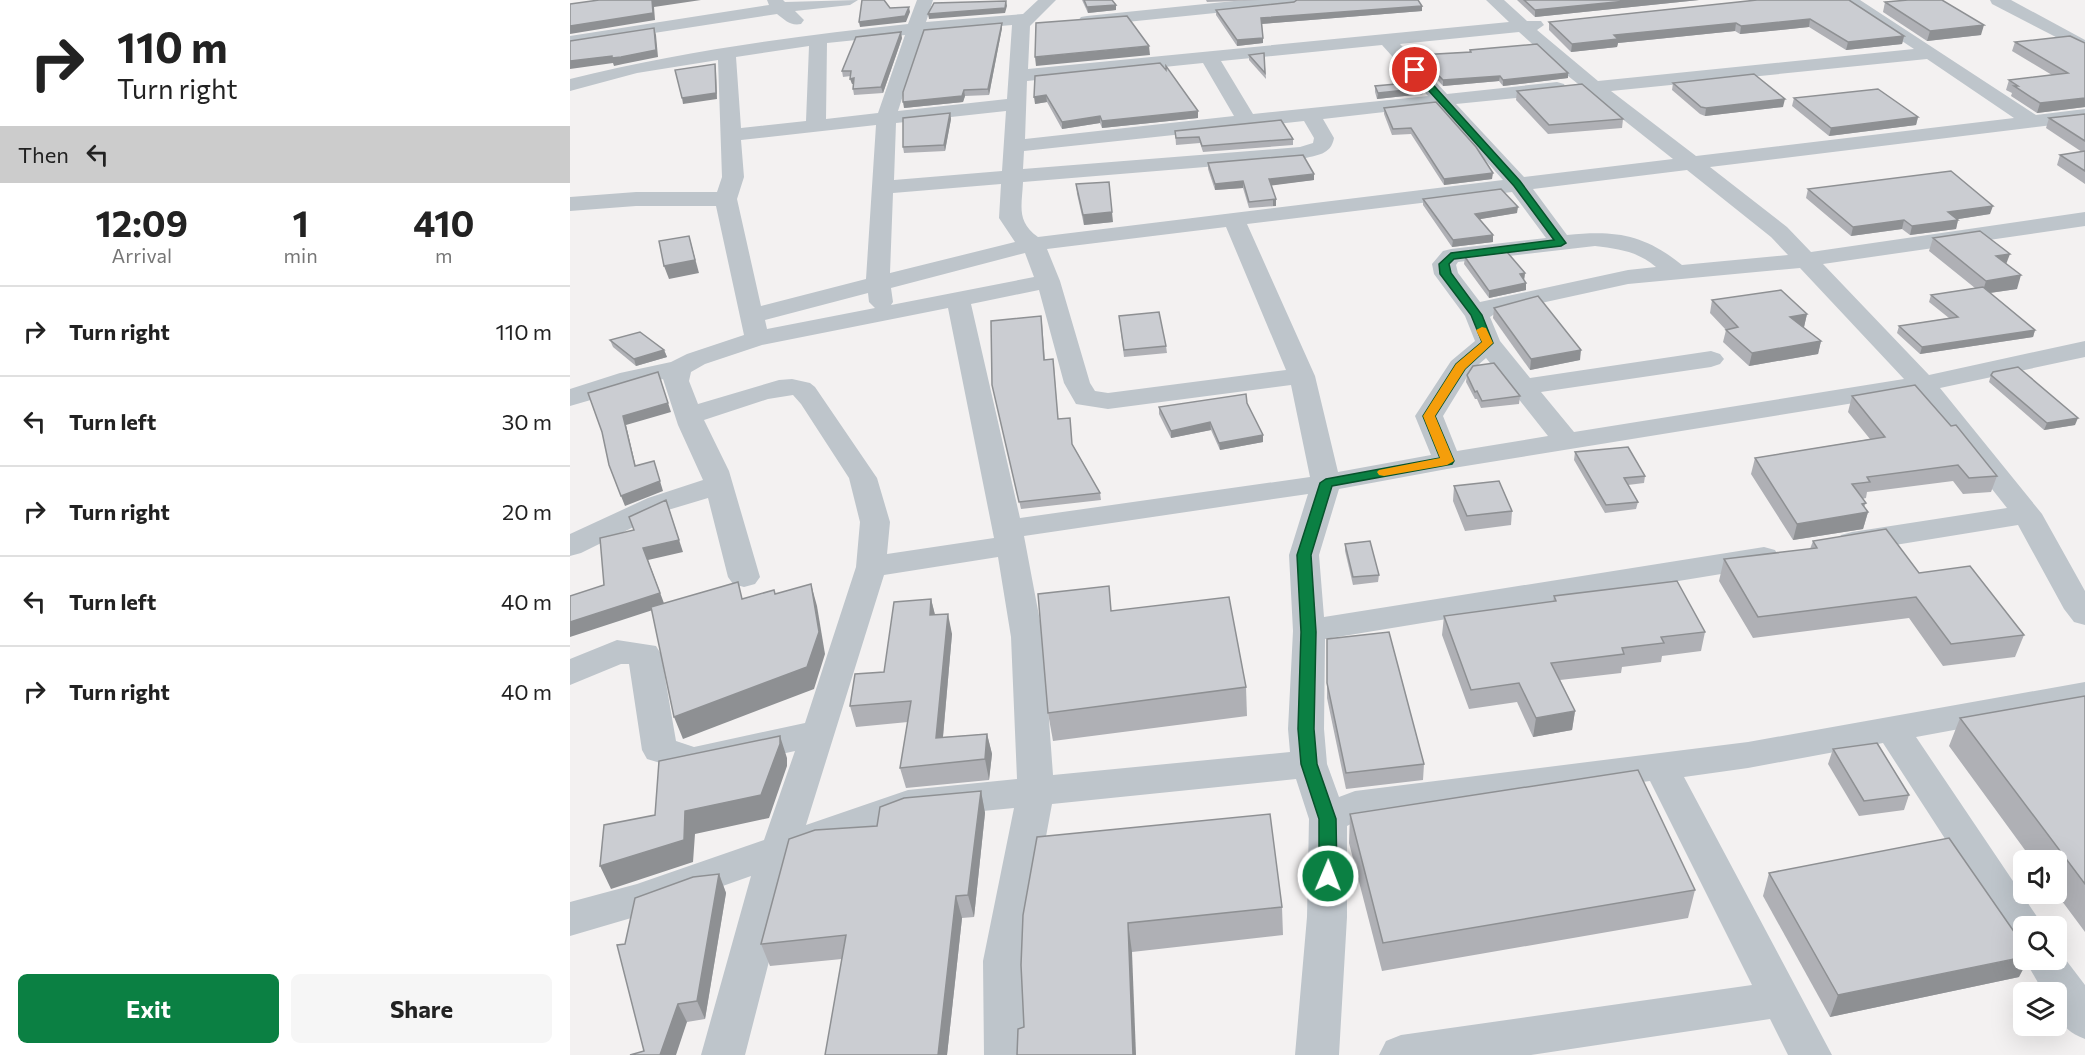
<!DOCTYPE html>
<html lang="en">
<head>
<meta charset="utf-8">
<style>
	body { margin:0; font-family:Commissioner,sans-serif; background:#f6f6f6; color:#222; height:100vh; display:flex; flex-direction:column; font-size:22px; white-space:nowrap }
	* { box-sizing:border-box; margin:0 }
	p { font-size:20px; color:#767676 }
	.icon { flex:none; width:33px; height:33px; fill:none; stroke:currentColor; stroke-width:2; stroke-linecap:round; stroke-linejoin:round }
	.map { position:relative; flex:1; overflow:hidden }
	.side { display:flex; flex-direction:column; background:#fff; width:570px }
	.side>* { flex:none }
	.hud { background:#fff; color:#222; overflow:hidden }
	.tools { position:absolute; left:1443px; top:850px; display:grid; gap:12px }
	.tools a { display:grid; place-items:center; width:54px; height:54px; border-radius:9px; background:#fff; box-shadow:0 6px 24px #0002; font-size:30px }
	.pin { position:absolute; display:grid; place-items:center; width:51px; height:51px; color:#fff; margin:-26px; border:3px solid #fff; border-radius:50%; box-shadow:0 2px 6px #0007 }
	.me { position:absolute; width:66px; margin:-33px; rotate:1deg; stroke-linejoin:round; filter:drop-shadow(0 0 4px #0008) }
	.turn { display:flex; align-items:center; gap:21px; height:126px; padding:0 18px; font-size:27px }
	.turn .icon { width:78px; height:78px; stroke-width:2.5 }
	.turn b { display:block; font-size:42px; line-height:51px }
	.then { display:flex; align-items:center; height:57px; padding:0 18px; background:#0003; gap:12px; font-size:22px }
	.eta { display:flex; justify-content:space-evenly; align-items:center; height:102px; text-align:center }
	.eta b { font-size:36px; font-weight:700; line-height:42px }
	.primary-button { display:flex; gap:12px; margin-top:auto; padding:12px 18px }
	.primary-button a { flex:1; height:69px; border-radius:9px; background:#0b8043; color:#fff; font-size:24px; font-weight:700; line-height:69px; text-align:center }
	.primary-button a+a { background:#f6f6f6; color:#222 }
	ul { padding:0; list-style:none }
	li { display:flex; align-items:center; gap:18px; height:90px; padding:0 18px; border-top:2px solid #e0e0e0 }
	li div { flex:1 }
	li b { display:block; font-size:22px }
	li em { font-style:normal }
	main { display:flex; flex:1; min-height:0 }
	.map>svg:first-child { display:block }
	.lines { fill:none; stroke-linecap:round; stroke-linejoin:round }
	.street { fill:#bec5cb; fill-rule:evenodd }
	.wall { fill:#afb0b5 }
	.shaded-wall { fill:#8e9093 }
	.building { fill:#cbcdd2; stroke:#8e9093; stroke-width:1.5 }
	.route { fill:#0b8043; stroke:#07532c; stroke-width:1.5 }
	.slow { fill:#f59e0b }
</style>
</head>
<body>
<main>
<section class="side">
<div class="hud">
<div class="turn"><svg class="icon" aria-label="right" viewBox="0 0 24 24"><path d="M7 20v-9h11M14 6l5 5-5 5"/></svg><div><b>110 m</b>Turn right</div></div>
<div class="then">Then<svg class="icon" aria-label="left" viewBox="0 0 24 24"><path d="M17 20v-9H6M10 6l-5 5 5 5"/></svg></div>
</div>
<div class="eta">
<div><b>12:09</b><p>Arrival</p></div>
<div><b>1</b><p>min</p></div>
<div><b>410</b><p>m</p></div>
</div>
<ul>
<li><svg class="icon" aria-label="right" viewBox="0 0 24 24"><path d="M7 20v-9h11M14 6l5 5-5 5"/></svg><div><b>Turn right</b></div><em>110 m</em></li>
<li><svg class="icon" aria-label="left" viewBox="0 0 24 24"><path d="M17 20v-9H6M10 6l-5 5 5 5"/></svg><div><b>Turn left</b></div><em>30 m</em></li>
<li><svg class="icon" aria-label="right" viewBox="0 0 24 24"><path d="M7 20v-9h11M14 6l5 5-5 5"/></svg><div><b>Turn right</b></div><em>20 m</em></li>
<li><svg class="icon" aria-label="left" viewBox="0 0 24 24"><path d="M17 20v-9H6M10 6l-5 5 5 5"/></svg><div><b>Turn left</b></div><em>40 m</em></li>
<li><svg class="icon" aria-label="right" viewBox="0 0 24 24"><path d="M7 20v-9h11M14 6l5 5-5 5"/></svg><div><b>Turn right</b></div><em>40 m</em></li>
</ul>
<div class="primary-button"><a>Exit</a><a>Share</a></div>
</section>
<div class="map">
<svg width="1515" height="1055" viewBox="0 0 1515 1055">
	<rect width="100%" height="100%" fill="#f3f1f1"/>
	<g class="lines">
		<g class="street">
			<path d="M197,0H213L215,2L288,0L280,5L225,11L234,20L231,24C220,26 215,20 207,14L0,46V36L199,5Z"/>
			<path d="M347,0H363L356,22L453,14L468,0H486L460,26L458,69L939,22L916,0H934L957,21H971L974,25L967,30L1028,81L1344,49L1270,0H1290L1466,115L1515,109V121L1140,167L1217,227L1241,252L1515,212V226L1253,264L1359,375L1515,341V357L1370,388L1472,514L1515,591V625L1504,622L1494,609L1448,525L1282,552L1271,549L1267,542L1271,535L1282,532L1437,508L1346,393L877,469L769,489L749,555L754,617L1194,547L1205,550L1209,557L1205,564L1194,567L755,639L754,729L757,764L769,797L785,791L1178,742L1515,682V706L1346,737L1474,927H1454V944L1440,939L1313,743L1178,768L1114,777L1262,1055H1218L1200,1019L961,1055H809L816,1041L831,1035L1182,985L1080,781L792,818L777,826V917L769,1055H725L737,917L739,819L726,779L482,804L453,961L458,1055H414L413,961L444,808L340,818L225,860L175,1055H131L181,876L68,916L0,936V902L67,884L194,840L225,751L124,773L77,759L72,750L59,664H51L0,685V659L47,640L86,646L91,654L106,741L124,747L235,723L286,567L290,522L279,478L231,404L223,395L198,399L134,420L159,471L190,577L185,584L174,587L163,584L158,577L138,498L98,510L11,553L0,556V534L78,498L133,480L108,425L93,379L0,406V389L50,373L101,362L117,354L174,335L146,206H66L0,211V197L66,192H147L152,177L148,60L67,73L0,91V79C111,51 225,36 338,24ZM442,25L437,99L328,111L353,33ZM949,32L993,72L1103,159L954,177L886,104L987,94L994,92L996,88L994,84L987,82L877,94L830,44ZM335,35L308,113L256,119L257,43ZM812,45L858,96L683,114L651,61ZM239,46L236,121L171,128L166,57ZM1357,59L1444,118L1126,156L1041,91ZM633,63L664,116L455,139L457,81ZM867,106L933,180L468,237C446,221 452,206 453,182L731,159C747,155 761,155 764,138L753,119ZM436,111L432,171L324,180L326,123ZM734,121L744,138L743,143L730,147L453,169L454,151ZM306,125L296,279L191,306L167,199L174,177L171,140ZM1117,170L1201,237L1218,255L1112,265C1074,234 1045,230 997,235L963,189ZM431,184L429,218L445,242L320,273L323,193ZM942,192L976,238L881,249L873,251L862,264L864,274L895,316L905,341L881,361L845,416L861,455L768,472L745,376L677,224ZM656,227L716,370L538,393L525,391L520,383L490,281L477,249ZM1025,246C1049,249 1067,251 1086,267L1058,270L910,302L888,273L886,265L888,262ZM455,253L464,277L321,305L323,302L321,288ZM1230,268L1334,379L1004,432L971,392L1141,367L1150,364L1154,359L1150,354L1141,351L960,378L930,341L920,317L926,313L1058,284ZM469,290L494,383L506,404L538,409L721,385L740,477L450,518L401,304ZM298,293L299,302L305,308L197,329L195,320ZM378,308L424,538L317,554L320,522L307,478L245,387L240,383L222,379L209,380L128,404L119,381L121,372L135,364L192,345ZM916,358L978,436L887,451L873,416L900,372ZM738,494L719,555L723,631L718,729L720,752L483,775L473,637L454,536ZM428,557L441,637L447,779L338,790L236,825L314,575Z"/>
			<polygon points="674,0 732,0 724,5 517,26 511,25 508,21 511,17 517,16"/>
			<polygon points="1420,0 1441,0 1515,40 1515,52 1422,4"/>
			<path d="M1486,947L1515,985V1039C1491,1030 1486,1017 1486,993H1474L1455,960H1486Z"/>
		</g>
	</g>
	<g class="wall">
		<polygon points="512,0 542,0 546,5 546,10 518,13"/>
		<polygon points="636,0 691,0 637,2"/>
		<polygon points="947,0 1129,0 965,17"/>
		<polygon points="1187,0 1334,36 1332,44 1276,50 1239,27 1170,34 1165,31 1048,43 1047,47 1001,52 979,30 979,22"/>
		<polygon points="724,2 852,11 692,24 693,43 667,46 646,15 646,10"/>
		<polygon points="1315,2 1411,35 1357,41 1313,12"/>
		<polygon points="432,28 419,95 395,96 393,102 334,108"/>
		<polygon points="332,38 313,93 284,95 283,89 284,84 282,84 281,76 273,77 272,71"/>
		<polygon points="1445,42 1515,43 1515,107 1467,113 1441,96 1442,93 1436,90 1439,80 1482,75 1442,51"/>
		<polygon points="900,50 998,78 933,86 929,81 873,86 849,60 849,55 899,52"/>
		<polygon points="694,53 696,79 679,60 679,55"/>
		<polygon points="465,76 628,111 628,118 532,128 530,123 492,129 477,102 465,104"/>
		<polygon points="1103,83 1213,107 1135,116 1130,114 1102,90"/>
		<polygon points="805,86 853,94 807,99 805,92"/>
		<polygon points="947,91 1053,119 1052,128 978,134 946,100"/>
		<polygon points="1224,98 1348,117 1346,125 1259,136 1222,106"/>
		<polygon points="814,108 922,179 874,185 841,134 822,135 814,114"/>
		<polygon points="380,113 381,119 375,151 334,153 333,147"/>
		<polygon points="1515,114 1515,184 1487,165 1490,155 1512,152 1476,128 1479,118"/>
		<polygon points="605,131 723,139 723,145 633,152 630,143 606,145"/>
		<polygon points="638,163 744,180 701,185 706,199 706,206 679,208 673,188 645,190 638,169"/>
		<polygon points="506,184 543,222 514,225 507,194"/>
		<polygon points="1238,189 1420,214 1388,219 1388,220 1386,229 1340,235 1332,229 1281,236 1236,198"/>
		<polygon points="853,199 947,213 910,219 923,242 882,247 853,205"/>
		<polygon points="1363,238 1436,264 1447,289 1420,293 1465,330 1463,337 1350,354 1327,333 1329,326 1379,318 1359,302 1361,295 1405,288 1359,251"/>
		<polygon points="895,257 955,273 954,280 956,290 919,298 894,264"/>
		<polygon points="1142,300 1237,314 1234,327 1233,327 1251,341 1248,354 1179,366 1153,342 1156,330 1140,313"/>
		<polygon points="924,308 1010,360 960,370 923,318"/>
		<polygon points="549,316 596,346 597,353 554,357"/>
		<polygon points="472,323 475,360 484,366 488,419 530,493 531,500 451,509 424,392"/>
		<polygon points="40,340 94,350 97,357 66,366 43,347"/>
		<polygon points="897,375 950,396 949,404 911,408 907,399 905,399 896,382"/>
		<polygon points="1421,375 1505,425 1474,430 1419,382"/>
		<polygon points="1282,396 1427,476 1421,492 1393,494 1383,481 1297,492 1296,498 1292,499 1296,503 1294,507 1298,512 1293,529 1223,540 1181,474 1185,458 1300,439 1278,412"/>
		<polygon points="677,403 693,435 693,442 650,450 641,430 601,438 589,414 589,407"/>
		<polygon points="1005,452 1075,476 1074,483 1058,485 1068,502 1066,509 1035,513 1004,460"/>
		<polygon points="884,486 942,511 941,525 895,531 883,501"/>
		<polygon points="1243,541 1349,573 1454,635 1445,657 1373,666 1339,618 1183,638 1149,581 1154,559 1240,549"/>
		<polygon points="775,544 809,575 808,582 783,585 775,551"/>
		<polygon points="984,596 1135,632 1131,651 1092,656 1091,662 1052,667 1051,673 990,680 1005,711 1002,730 963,737 947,702 899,709 872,635 874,616 983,602"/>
		<polygon points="361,599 365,615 382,634 373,737 417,734 422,754 419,780 336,788 330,768 338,722 286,727 280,706 314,672"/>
		<polygon points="542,611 676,687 677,716 483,741 478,713"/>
		<polygon points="757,639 854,764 853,780 776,789 757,698"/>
		<polygon points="1515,696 1515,932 1486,893 1486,861 1463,861 1379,746 1390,718"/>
		<polygon points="1263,749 1339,795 1334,810 1289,816 1258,764"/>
		<polygon points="411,791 415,813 404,917 392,918 377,1055 255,1055 272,959 200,966 191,944 307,826"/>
		<polygon points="780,814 1125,890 1118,918 812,971 779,843"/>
		<polygon points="1199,873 1449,977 1260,1017 1193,896"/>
		<polygon points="149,874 156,893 135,1019 117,1022 74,1051 55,944"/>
		<polygon points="712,907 713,935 562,952 454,1027 453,915"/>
	</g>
	<g class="shaded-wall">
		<polygon points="82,0 131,0 84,7 85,20 0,34 0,26"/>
		<polygon points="1066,0 1129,0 965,17 965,10"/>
		<polygon points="436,1 437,6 435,13 359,19 358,14"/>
		<polygon points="546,5 546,10 518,13 517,7"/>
		<polygon points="852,6 852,11 691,24 691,18"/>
		<polygon points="339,7 340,12 336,22 290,27 289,22"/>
		<polygon points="1240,19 1239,27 1170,34 1171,26"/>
		<polygon points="432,23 432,28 419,95 418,89"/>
		<polygon points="1166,23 1165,31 1048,43 1047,47 1001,52 1002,44 1044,35"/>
		<polygon points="1414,25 1411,35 1357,41 1360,31"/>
		<polygon points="84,28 86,35 88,57 53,64 44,66 43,63 0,69 0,61"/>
		<polygon points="331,32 332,38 313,93 311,87"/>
		<polygon points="1334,36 1332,44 1276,50 1278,42"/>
		<polygon points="693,38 693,43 667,46 667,40"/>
		<polygon points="579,46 580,55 466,66 465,57"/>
		<polygon points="145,64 146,70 147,99 113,104 112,98"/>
		<polygon points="998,73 998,78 933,86 933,80"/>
		<polygon points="930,76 929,81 873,86 873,80"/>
		<polygon points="284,78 286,84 282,84 280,79"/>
		<polygon points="854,88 853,94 807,99 808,93"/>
		<polygon points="394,90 395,96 393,102 334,108 333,102"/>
		<polygon points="476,95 477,102 465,104 464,97"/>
		<polygon points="1515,98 1515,107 1467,113 1470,103"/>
		<polygon points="1215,99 1213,107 1135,116 1136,108"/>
		<polygon points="628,111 628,118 532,128 532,121"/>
		<polygon points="380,113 381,119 375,151 374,145"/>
		<polygon points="530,116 530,123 492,129 492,122"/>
		<polygon points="1348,117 1346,125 1259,136 1261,128"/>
		<polygon points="923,173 922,179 874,185 874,179"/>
		<polygon points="744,174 744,180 699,186 699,179"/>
		<polygon points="673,181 673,188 645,190 645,184"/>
		<polygon points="706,199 706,206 703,206 703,200"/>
		<polygon points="1423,206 1420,214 1376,221 1378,212"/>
		<polygon points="948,207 947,213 905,220 905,214"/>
		<polygon points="542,212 543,222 514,225 513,215"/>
		<polygon points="1334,220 1332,229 1281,236 1283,227"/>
		<polygon points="1388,220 1386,229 1340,235 1342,226"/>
		<polygon points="923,235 923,242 882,247 883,240"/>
		<polygon points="119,236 129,273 99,279 94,266"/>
		<polygon points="1440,254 1435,267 1426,256"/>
		<polygon points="955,273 954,280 950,274"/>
		<polygon points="1451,275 1447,289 1412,294 1416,281"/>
		<polygon points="956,283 956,290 919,298 919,291"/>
		<polygon points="1237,314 1234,327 1218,329 1220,317"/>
		<polygon points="1465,330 1463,337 1350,354 1352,347"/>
		<polygon points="1251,341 1248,354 1179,366 1182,353"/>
		<polygon points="94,350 97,357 66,366 64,359"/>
		<polygon points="1011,350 1010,360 960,370 961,359"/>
		<polygon points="88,372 101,412 56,425 68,476 65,466 53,416"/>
		<polygon points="1508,418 1505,425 1474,430 1477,423"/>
		<polygon points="640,422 641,430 601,438 601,431"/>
		<polygon points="693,435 693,442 650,450 649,443"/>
		<polygon points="84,461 93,491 55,506 51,496"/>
		<polygon points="100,512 113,552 78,560 95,606 0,637 0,622"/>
		<polygon points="1298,512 1293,529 1223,540 1227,524"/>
		<polygon points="241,584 247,606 255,654 244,689 113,739 104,717"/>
		<polygon points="361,599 366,619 360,615"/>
		<polygon points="378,614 382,634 371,758 366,738"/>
		<polygon points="1005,711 1002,730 963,737 966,718"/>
		<polygon points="417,734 422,754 419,780 415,759"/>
		<polygon points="210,736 217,758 217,766 199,818 125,834 123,862 41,889 30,866 115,811"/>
		<polygon points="411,791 415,813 404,917 398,895"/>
		<polygon points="149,874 156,893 135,1019 127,1001"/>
		<polygon points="386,896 392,918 377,1055 368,1055"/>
		<polygon points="558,923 562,952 566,1055 563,1055"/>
		<polygon points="1454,957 1454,960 1458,960 1449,977 1260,1017 1268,995"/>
		<polygon points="108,1004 117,1022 106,1055 90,1055"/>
	</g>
	<g class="building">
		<polygon points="29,0 82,0 83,13 0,26 0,4"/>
		<polygon points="292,0 314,0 320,8 339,7 335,16 289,22"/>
		<polygon points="514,0 542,0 546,5 517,7"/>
		<polygon points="727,0 848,0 852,6 691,18 693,38 667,40 646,10 724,2"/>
		<polygon points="954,0 1066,0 965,10"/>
		<polygon points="1187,0 1279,0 1334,36 1278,42 1240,19 1171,26 1166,23 1044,35 1048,39 1002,44 979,22"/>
		<polygon points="1338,0 1372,0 1414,25 1360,31 1315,2"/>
		<polygon points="436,1 435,8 358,14 364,3"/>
		<polygon points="557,16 579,46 465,57 466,23"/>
		<polygon points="432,23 418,89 394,90 392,96 333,102 333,92 354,30"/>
		<polygon points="84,28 86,50 51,57 42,58 42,56 0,61 0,41"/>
		<polygon points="331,32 311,87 283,89 284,78 280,79 281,71 272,71 286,37"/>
		<polygon points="1500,36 1515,43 1515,98 1470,103 1444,86 1448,86 1439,80 1498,73 1445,42"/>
		<polygon points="967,44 998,73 933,80 930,76 873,80 849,55 901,52 900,50"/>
		<polygon points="694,53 695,73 679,55"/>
		<polygon points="590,63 596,70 596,66 628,111 532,121 530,116 492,122 476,95 464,97 465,76"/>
		<polygon points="145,64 146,93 112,98 105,70"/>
		<polygon points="1184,74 1215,99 1136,108 1131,107 1103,83"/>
		<polygon points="848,82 854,88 808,93 805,86"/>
		<polygon points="1012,84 1053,119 979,125 947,91"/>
		<polygon points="1308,89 1348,117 1261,128 1224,98"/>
		<polygon points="866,102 906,147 923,173 874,179 841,128 823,129 814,108"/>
		<polygon points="380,113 374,145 333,147 333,118"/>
		<polygon points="1515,114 1515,141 1479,118"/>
		<polygon points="711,120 723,139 632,146 629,137 606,138 605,131"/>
		<polygon points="1515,151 1515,171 1490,155"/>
		<polygon points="733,155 744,174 699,179 706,199 679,202 673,181 645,184 638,163"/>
		<polygon points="1381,171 1423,206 1378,212 1388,220 1342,226 1334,220 1283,227 1238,189"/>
		<polygon points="539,182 542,212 513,215 506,184"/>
		<polygon points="931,189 948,207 905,214 923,235 883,240 853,199"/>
		<polygon points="1410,231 1440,254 1426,256 1451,275 1416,281 1363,238"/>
		<polygon points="119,236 125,260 94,266 89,241"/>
		<polygon points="937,252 955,273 950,274 956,283 919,291 895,257"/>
		<polygon points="1413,287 1465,330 1352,347 1329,326 1388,317 1361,295"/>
		<polygon points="1211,290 1237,314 1220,317 1251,341 1182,353 1156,330 1168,327 1142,300"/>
		<polygon points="968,296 1011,350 961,359 924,308"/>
		<polygon points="589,312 596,346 554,350 549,316"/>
		<polygon points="471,316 474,360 483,359 488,419 500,418 502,444 530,493 449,502 422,385 421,321"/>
		<polygon points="70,332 94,350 64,359 40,340"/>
		<polygon points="924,363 950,396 912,401 907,391 905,392 897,375 903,366"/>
		<polygon points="1448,367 1508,418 1477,423 1421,375 1423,372"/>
		<polygon points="88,372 98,403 53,416 65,466 84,461 90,481 51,496 39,465 32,432 18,393"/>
		<polygon points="1345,385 1381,426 1386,425 1427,476 1399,478 1388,465 1297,477 1300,482 1282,484 1296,503 1292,504 1298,512 1227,524 1185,458 1315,437 1282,396"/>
		<polygon points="676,394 677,403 693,435 649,443 640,422 601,431 589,407"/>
		<polygon points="1058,447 1075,476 1054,478 1068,502 1036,505 1005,452"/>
		<polygon points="929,481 942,511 897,516 884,486"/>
		<polygon points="96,500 109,540 73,548 90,593 0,622 0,596 34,585 30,538 64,530 59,517"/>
		<polygon points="1316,529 1349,573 1400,566 1454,635 1381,644 1346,597 1188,617 1154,559 1247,548 1243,541"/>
		<polygon points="800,541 809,575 783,577 775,544"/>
		<polygon points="1107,581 1135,632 1091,637 1094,643 1052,648 1054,654 981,663 1005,711 966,718 949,683 901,690 874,616 986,601 984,596"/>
		<polygon points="168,582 172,599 204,590 205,594 241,584 249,632 237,667 104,717 81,607"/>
		<polygon points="539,586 541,611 659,597 676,687 478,713 468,594"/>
		<polygon points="361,599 360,615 378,614 366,738 417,734 415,759 330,768 341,701 280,706 285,674 314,672 324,602"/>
		<polygon points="819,632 854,764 776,773 757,683 757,639"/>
		<polygon points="1515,696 1515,884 1390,718"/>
		<polygon points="210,736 210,744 191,795 115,811 114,840 30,866 34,825 85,815 89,761"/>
		<polygon points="1307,743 1339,795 1294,801 1263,749"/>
		<polygon points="1068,770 1125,890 813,943 780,814"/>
		<polygon points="411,791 398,895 386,896 368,1055 255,1055 276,935 191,944 219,839 245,830 307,826 310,807 334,798"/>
		<polygon points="700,814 712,907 558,923 563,1055 447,1055 448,1029 454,1027 451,965 453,915 467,837"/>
		<polygon points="1379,838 1454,946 1454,957 1268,995 1199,873"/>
		<polygon points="149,874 127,1001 108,1004 90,1055 60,1055 74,1051 47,945 55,944 65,898 123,877"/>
	</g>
	<polygon class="route" points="842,68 848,68 950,181 996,243 991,246 884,259 879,264 881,273 912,315 923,343 895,369 865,416 884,461 882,464 762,486 741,555 746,632 744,729 747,764 766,819 767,876 764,881 758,883 752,881 749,876 749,819 731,764 728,729 731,632 727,555 750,483 756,479 870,458 853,416 886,364 912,342 901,315 870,274 869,264 881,253 984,240 944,186 842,72"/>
	<polygon class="slow" points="912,327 916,328 923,343 895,369 865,416 884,461 877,465 814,476 809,475 807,472 809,470 870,458 853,416 886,364 912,342 906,330"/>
</svg>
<div class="tools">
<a><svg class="icon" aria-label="sound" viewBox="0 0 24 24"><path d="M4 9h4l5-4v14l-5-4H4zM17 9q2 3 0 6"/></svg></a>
<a><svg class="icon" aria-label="search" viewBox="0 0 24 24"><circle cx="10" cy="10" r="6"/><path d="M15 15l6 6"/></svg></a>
<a><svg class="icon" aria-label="layers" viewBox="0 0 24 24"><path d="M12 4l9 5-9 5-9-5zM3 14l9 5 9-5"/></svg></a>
</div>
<div class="pin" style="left:845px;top:70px;background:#d93025"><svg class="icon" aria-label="arrive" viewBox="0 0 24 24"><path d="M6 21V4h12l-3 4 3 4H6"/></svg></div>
<svg class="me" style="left:758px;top:876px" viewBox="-20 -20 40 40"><circle r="17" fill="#0b8043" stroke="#fff" stroke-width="3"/><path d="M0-11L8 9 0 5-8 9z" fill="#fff"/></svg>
</div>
</main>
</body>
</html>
